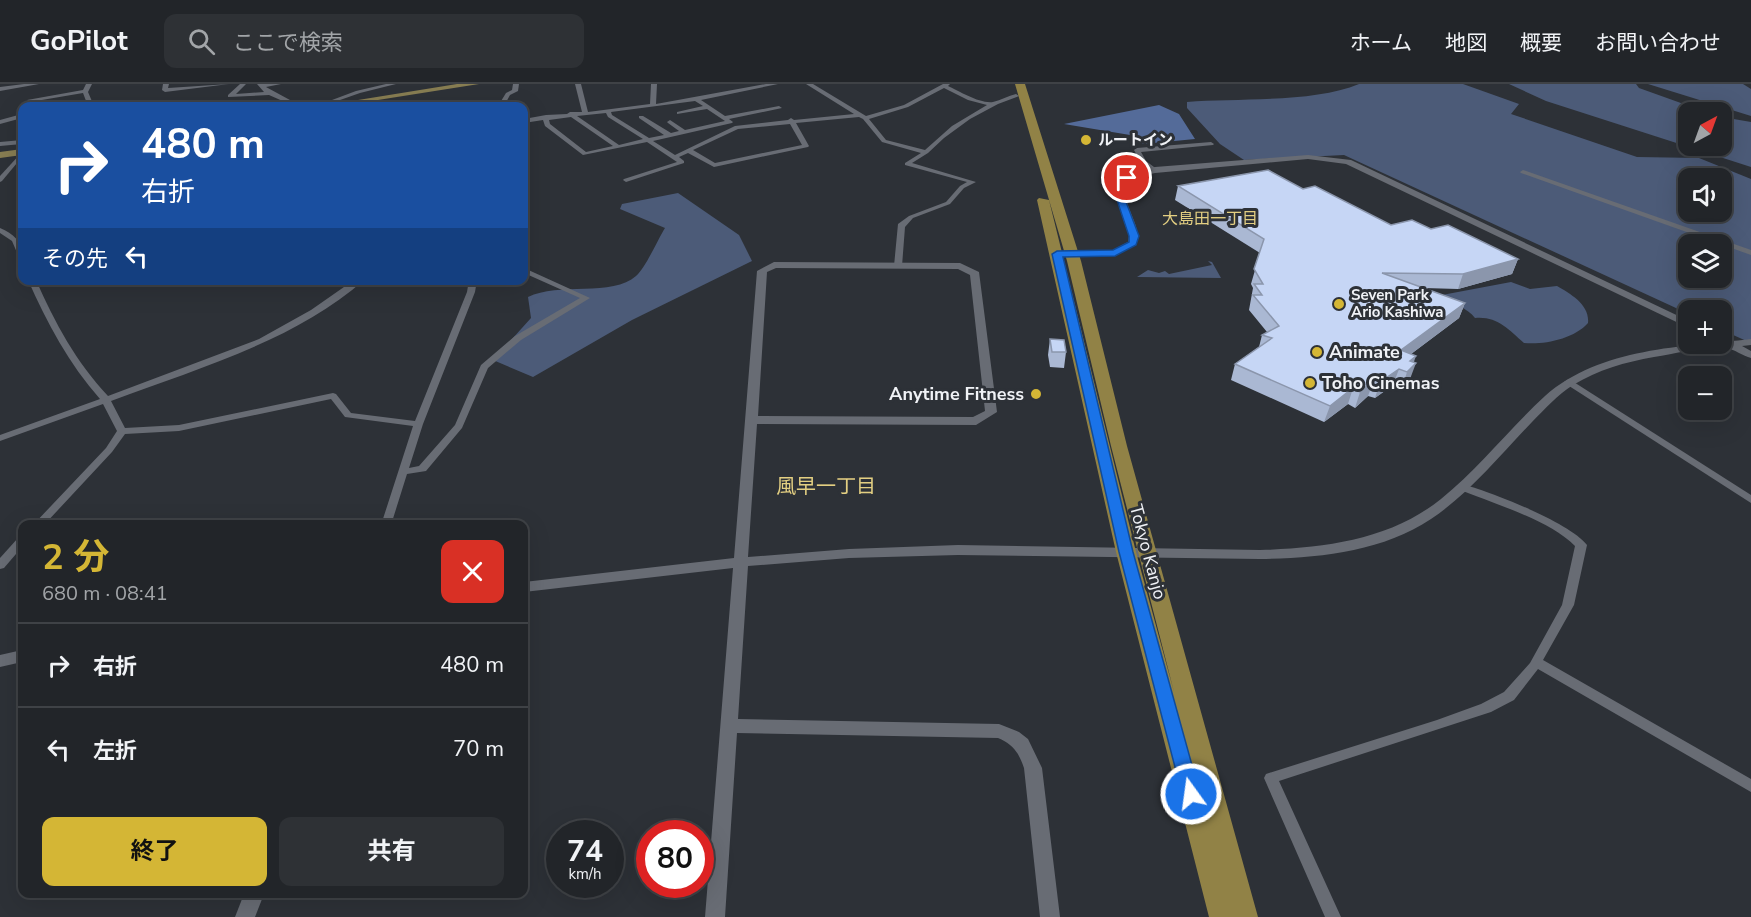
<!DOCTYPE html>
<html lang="ja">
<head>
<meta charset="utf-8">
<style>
	body { margin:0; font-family:"Nunito Sans","Noto Sans JP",sans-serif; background:#2e3135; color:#f1f3f6; height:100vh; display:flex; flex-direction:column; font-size:22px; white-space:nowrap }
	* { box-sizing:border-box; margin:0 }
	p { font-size:20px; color:#a2a5a8 }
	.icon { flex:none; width:33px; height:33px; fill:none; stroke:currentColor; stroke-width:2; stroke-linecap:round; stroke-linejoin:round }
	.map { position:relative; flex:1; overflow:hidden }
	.sheet { position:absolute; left:18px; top:436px; width:510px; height:378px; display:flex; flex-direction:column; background:#222529; border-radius:12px; box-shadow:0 6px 24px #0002,0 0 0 2px #3f4246 }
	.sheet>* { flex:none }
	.banner { position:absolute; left:18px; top:18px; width:510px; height:183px; border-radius:12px; box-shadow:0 6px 24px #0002,0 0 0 2px #3f4246; background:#1a4fa0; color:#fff; overflow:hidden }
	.needle { width:39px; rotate:41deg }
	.fabs { position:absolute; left:1678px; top:18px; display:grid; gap:12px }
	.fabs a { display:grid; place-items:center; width:54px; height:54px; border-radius:12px; background:#222529; box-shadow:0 6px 24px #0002,0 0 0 2px #3f4246; font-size:30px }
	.speed { position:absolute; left:546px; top:736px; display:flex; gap:12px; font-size:30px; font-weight:700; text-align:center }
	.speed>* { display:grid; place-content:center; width:78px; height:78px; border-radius:50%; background:#222529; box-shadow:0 6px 24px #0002,0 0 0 2px #3f4246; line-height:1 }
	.speed small { font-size:15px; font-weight:400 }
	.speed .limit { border:9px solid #d22; background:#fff; color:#111 }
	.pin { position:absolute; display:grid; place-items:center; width:51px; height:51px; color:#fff; margin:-26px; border:3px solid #fff; border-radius:50%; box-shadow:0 2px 6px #0007 }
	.me { position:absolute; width:66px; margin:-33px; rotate:346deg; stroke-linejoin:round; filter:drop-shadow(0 0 4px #0008) }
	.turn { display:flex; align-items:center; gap:21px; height:126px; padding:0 24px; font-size:27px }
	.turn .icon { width:78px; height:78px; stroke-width:2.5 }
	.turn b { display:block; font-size:42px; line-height:51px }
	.then { display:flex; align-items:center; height:57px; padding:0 24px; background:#0003; gap:12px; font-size:22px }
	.round { display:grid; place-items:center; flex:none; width:63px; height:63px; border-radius:12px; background:#2e3135 }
	.headline { display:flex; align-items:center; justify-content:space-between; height:102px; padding:0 24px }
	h1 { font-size:36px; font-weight:700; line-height:45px; color:#d4b635 }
	.primary-button { display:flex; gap:12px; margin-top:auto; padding:12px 24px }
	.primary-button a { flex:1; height:69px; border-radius:12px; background:#d4b635; color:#111; font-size:24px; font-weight:700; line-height:69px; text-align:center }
	.primary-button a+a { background:#2e3135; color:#f1f3f6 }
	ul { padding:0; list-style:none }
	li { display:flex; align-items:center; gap:18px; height:84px; padding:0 24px; border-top:2px solid #3f4246 }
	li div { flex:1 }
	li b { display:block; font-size:22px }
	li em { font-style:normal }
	header { display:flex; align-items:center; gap:36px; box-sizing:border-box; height:84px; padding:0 30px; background:#222529; border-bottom:2px solid #3f4246 }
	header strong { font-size:28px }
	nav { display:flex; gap:33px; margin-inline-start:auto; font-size:21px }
	.search { width:420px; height:54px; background:#2e3135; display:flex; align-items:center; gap:15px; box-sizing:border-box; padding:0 21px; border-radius:12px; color:#a2a5a8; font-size:22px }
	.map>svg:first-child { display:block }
	.green { fill:#4c5b78; fill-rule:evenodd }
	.water { fill:#546b99 }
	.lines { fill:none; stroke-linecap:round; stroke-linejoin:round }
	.minor { fill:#686c74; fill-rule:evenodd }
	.tertiary { fill:#686c74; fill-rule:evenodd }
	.primary { fill:#877d52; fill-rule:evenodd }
	.trunk { fill:#918246; fill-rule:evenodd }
	.wall { fill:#aab8d3 }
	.shaded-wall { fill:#8b96ac }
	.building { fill:#c6d6f5; stroke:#8b96ac; stroke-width:1.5 }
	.route { fill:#1a73e8; stroke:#114b97; stroke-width:1.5 }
	.poi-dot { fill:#d4b635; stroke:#2d3137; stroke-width:2 }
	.labels { text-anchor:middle; stroke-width:6; stroke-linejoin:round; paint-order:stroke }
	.far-poi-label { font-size:15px; font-weight:bold; fill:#f0f2f6; stroke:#2d3137; text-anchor:start }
	.far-neighbourhood-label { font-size:16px; fill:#e3cf82; stroke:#2d3137 }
	.poi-label { font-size:18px; font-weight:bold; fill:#f0f2f6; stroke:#2d3137; text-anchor:start }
	.street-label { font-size:18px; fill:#f0f2f6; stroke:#2d3137 }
	.neighbourhood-label { font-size:20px; fill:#e3cf82; stroke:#2d3137 }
</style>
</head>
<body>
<header>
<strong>GoPilot</strong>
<div class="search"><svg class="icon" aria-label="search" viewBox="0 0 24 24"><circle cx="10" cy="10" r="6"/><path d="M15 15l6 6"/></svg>ここで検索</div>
<nav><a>ホーム</a><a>地図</a><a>概要</a><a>お問い合わせ</a></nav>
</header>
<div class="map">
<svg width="1751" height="833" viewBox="0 0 1751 833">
	<rect width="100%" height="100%" fill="#2d3137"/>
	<g class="green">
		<path d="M1359,0H1463L1519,20L1511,30L1637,73L1699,74L1751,95V259L1722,246V226H1689V230L1344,71L1244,76L1220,60L1187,24V18C1237,14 1314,19 1359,0ZM1689,94H1722V128H1689ZM1689,160H1722V194H1689Z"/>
		<polygon points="1509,0 1636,0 1639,4 1706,28 1689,28 1689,62 1722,62 1722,33 1751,38 1751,83 1546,17"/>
		<polygon points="1648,0 1743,0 1751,5 1751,32"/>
		<path d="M678,109L739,151L752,177L632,236L533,293L493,276L531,234L528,213C558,198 613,213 636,192C646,183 657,157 665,144L620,125L622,120Z"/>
		<polygon points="1208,177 1212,178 1221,194 1137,193 1148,186 1159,189 1165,187 1169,190 1212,181"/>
		<path d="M1511,198L1530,205L1557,202C1571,210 1590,221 1588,239C1574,255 1544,261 1524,259C1508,245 1497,232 1475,234C1468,224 1452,220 1442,211Z"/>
	</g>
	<polygon class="water" points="1159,21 1179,30 1195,55 1144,60 1137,57 1136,52 1064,40"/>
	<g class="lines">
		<g class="minor">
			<polygon points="24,0 39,0 0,7 0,3"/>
			<polygon points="86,0 92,0 88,8 94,22 88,22 83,9 30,18 27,16 83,6"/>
			<polygon points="163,0 169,0 168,4 229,0 165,8 162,6"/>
			<polygon points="240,0 246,0 236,10 264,8 257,0 281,0 266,3 301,22 294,22 269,11 228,13 228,11"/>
			<polygon points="386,0 396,0 360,9 323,22 316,22 356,7"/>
			<polygon points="513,0 519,0 518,7 510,11 504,22 498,22 506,9 512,6"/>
			<path d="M575,0H581L588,28L650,20L651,0H657L656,20L766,0H778L701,16L725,32L779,22L782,24L729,35L733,38L732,39L653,57L675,71L735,42L788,36L791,34L794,36L854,30L806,0H813L866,32L904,21L943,0H950L948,2C959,7 980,20 993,18C1001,16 1008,12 1016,10L1019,12L998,20L970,35L944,54L928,69L912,79L976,98L964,104L950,120L913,134L905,143L902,182L898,184L894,182L898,140L909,132L946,118L960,102L967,98L905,81V79L921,69L882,58L863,35L859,33L796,39L809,62L808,63L714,83L688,69L679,73L684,77V79L626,98L623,96L624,95L677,78L647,58L583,71L545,42L543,36L524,39V35L546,31L567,30L570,28H582ZM944,4L968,16L987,21L952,42L925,66L886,56L869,35L908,23ZM695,17L703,22L677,28V30L707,25L725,37L685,46L670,36L667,38L668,39L679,47L671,49L643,32H639V34L664,51L649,54L612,31L611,28ZM606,29L608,33L643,55L619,61L577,32ZM571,33L613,62L586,68L550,40L549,36ZM790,40L802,61L715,79L693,66L738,45Z"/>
			<polygon points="155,16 158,18 157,22 151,22 152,20 123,22"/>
			<polygon points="22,30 22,34 0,40 0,36"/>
			<polygon points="22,56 22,60 0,62 0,58"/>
			<polygon points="1211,58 1214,60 1213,61 1141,68 1146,77 1158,86 1155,88 1141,79 1134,66 1137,64"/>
			<polygon points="22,68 22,73 2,97 0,98 0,92"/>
			<polygon points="1523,86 1751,166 1751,171 1521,89 1520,88"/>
			<path d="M0,144C14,150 22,157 22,173L18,171L12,157L0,149Z"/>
			<path d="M524,184L590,214L521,256L488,284L462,344L426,387L407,390L391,441H381L413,342L345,333L331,315L179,347L125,350L112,368L44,441H33L106,364L117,347L103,320L0,357V351L100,315C69,280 47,239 28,196H36C55,239 76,278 108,312L259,255L311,226L354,196H364C295,257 196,285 111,317L125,344L179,341L333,309L336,310L351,329L415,337L467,208L469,196H477L475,208L423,340L409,384L419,382L455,341L481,281L515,252L580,214L524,189Z"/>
			<polygon points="1569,295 1751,411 1751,419 1566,300 1564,298"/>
			<path d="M1462,400C1491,408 1569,438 1587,461L1574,521L1543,576L1751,695V708L1538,585L1514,616L1491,628L1279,697L1341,833H1325L1264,694L1266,690L1437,636L1481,620L1504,608L1530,579L1562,521L1575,462C1548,435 1494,420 1458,405L1457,403Z"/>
			<polygon points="22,453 22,463 4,484 0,485 0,474 18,454"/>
		</g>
		<g class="tertiary">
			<path d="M1308,71L1351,76L1689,237V244L1346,80L1308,75L1155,89L1137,93L1127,98C1120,123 1144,141 1136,161L1115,172L1057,173L1052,170L1057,167L1113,166L1128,158L1129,152L1115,110L1120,95L1131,89L1155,83Z"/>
			<path d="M774,178L960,179L979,188L997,328L976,341L757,340L748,473L849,465L958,461L1260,466C1324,464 1390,456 1441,415C1479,384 1509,345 1545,312C1601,263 1683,263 1751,255V261L1742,262L1751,267V274C1743,272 1734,265 1726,264C1703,263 1676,269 1654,273C1625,278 1598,286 1573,301C1557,311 1545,325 1532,338C1500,371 1470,409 1431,435C1382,468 1318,474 1260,475L958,471L849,474L748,482L738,635L999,640L1019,648L1028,655L1042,684L1060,833H1040L1024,684C1019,669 1013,660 998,654L737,649L725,833H705L733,484L524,508V498L734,474L757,187ZM776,184L958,185L970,191L985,327L973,333L758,332L767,188Z"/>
			<polygon points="22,566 22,578 0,583 0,571"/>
			<polygon points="244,810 264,810 255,833 235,833"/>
		</g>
		<g class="primary">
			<polygon points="457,0 479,0 340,22 321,22"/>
			<polygon points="22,65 22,71 0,74 0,68"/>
		</g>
		<polygon class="trunk" points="1015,0 1025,0 1081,177 1127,362 1258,833 1209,833 1116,468 1037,116 1039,114 1049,116 1136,468 1174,608 1111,362 1067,177"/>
	</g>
	<g class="wall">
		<polygon points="1178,102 1303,105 1391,141 1431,145 1518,175 1512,190 1458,205 1424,204 1465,219 1459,234 1411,270 1414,278 1410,295 1402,304 1393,301 1375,314 1368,312 1355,324 1348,320 1324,338 1231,296 1235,280 1259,263 1262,251 1267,248 1249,226 1253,204 1251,200 1260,169 1175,116"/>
		<polygon points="1050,255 1066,268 1064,284 1050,283 1048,271"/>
	</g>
	<g class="shaded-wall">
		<polygon points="1518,175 1512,190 1458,205 1463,190"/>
		<polygon points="1465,219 1459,234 1395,282 1401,266"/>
		<polygon points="1416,272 1412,283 1416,279 1410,295 1402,304 1407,288 1410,277"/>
		<polygon points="1399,285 1393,301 1375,314 1380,298"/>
		<polygon points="1374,296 1368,312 1355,324 1360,308"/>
		<polygon points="1353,304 1348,320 1324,338 1330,322"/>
	</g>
	<g class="building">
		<polygon points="1268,86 1303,105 1315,102 1391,141 1412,136 1431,145 1448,141 1518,175 1463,190 1382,189 1465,219 1401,266 1416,272 1410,277 1416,279 1407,288 1399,285 1380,298 1374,296 1360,308 1353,304 1330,322 1235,280 1272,254 1262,251 1279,242 1253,211 1262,211 1254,200 1263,200 1254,185 1264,155 1178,102"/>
		<polygon points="1050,255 1064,256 1066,268 1052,268"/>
	</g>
	<polygon class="route" points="1124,92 1131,94 1124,103 1123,110 1139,152 1136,161 1115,172 1063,173 1133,468 1200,710 1197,716 1191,718 1184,716 1182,710 1119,468 1052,170 1057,167 1113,166 1129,158 1129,152 1115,110 1115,103"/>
	<g class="poi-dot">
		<circle cx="1086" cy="56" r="6"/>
		<circle cx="1339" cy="220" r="6"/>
		<circle cx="1317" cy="268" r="6"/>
		<circle cx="1310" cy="299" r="6"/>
		<circle cx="1036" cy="310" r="6"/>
	</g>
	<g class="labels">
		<g class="far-poi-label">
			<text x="1098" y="61">ルートイン</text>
			<text x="1351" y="216">Seven Park<tspan x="1351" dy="17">Ario Kashiwa</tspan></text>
		</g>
		<g class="far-neighbourhood-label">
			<text x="1210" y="140">大島田一丁目</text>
		</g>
		<g class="poi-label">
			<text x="1329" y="274">Animate</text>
			<text x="1322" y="305">Toho Cinemas</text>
			<text x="1024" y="316" text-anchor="end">Anytime Fitness</text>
		</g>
		<g class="street-label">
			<text transform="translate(1148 468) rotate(75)" y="6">Tokyo Kanjo</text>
		</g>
		<g class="neighbourhood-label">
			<text x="826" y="409">風早一丁目</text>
		</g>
	</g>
</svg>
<div class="fabs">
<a><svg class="needle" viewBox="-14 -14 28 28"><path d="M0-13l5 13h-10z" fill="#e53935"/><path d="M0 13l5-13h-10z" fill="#a2a5a8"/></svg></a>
<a><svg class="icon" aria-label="sound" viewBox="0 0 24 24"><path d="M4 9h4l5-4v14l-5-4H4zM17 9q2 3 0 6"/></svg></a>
<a><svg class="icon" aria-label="layers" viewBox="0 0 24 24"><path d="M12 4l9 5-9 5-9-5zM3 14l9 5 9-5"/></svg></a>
<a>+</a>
<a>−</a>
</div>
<div class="speed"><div>74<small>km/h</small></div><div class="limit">80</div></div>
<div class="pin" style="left:1127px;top:94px;background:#d93025"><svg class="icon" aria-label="arrive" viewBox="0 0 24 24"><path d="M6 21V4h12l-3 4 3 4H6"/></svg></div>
<svg class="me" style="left:1191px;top:710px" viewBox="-20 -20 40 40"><circle r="17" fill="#1a73e8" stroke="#fff" stroke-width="3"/><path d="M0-11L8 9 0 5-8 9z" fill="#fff"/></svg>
<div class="banner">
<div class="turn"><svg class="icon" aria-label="right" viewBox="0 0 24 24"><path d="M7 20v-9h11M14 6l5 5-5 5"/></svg><div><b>480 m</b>右折</div></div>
<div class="then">その先<svg class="icon" aria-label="left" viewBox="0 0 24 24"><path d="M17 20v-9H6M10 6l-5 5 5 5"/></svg></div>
</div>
<section class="sheet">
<div class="headline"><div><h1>2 分</h1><p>680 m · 08:41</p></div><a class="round" style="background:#d93025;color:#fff"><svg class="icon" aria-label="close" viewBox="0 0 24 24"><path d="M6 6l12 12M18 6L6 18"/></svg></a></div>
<ul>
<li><svg class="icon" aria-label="right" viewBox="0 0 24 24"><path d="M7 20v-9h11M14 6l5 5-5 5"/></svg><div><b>右折</b></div><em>480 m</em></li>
<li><svg class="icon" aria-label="left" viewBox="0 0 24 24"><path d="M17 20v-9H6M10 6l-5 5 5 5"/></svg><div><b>左折</b></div><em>70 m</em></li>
</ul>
<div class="primary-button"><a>終了</a><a>共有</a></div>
</section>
</div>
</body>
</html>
